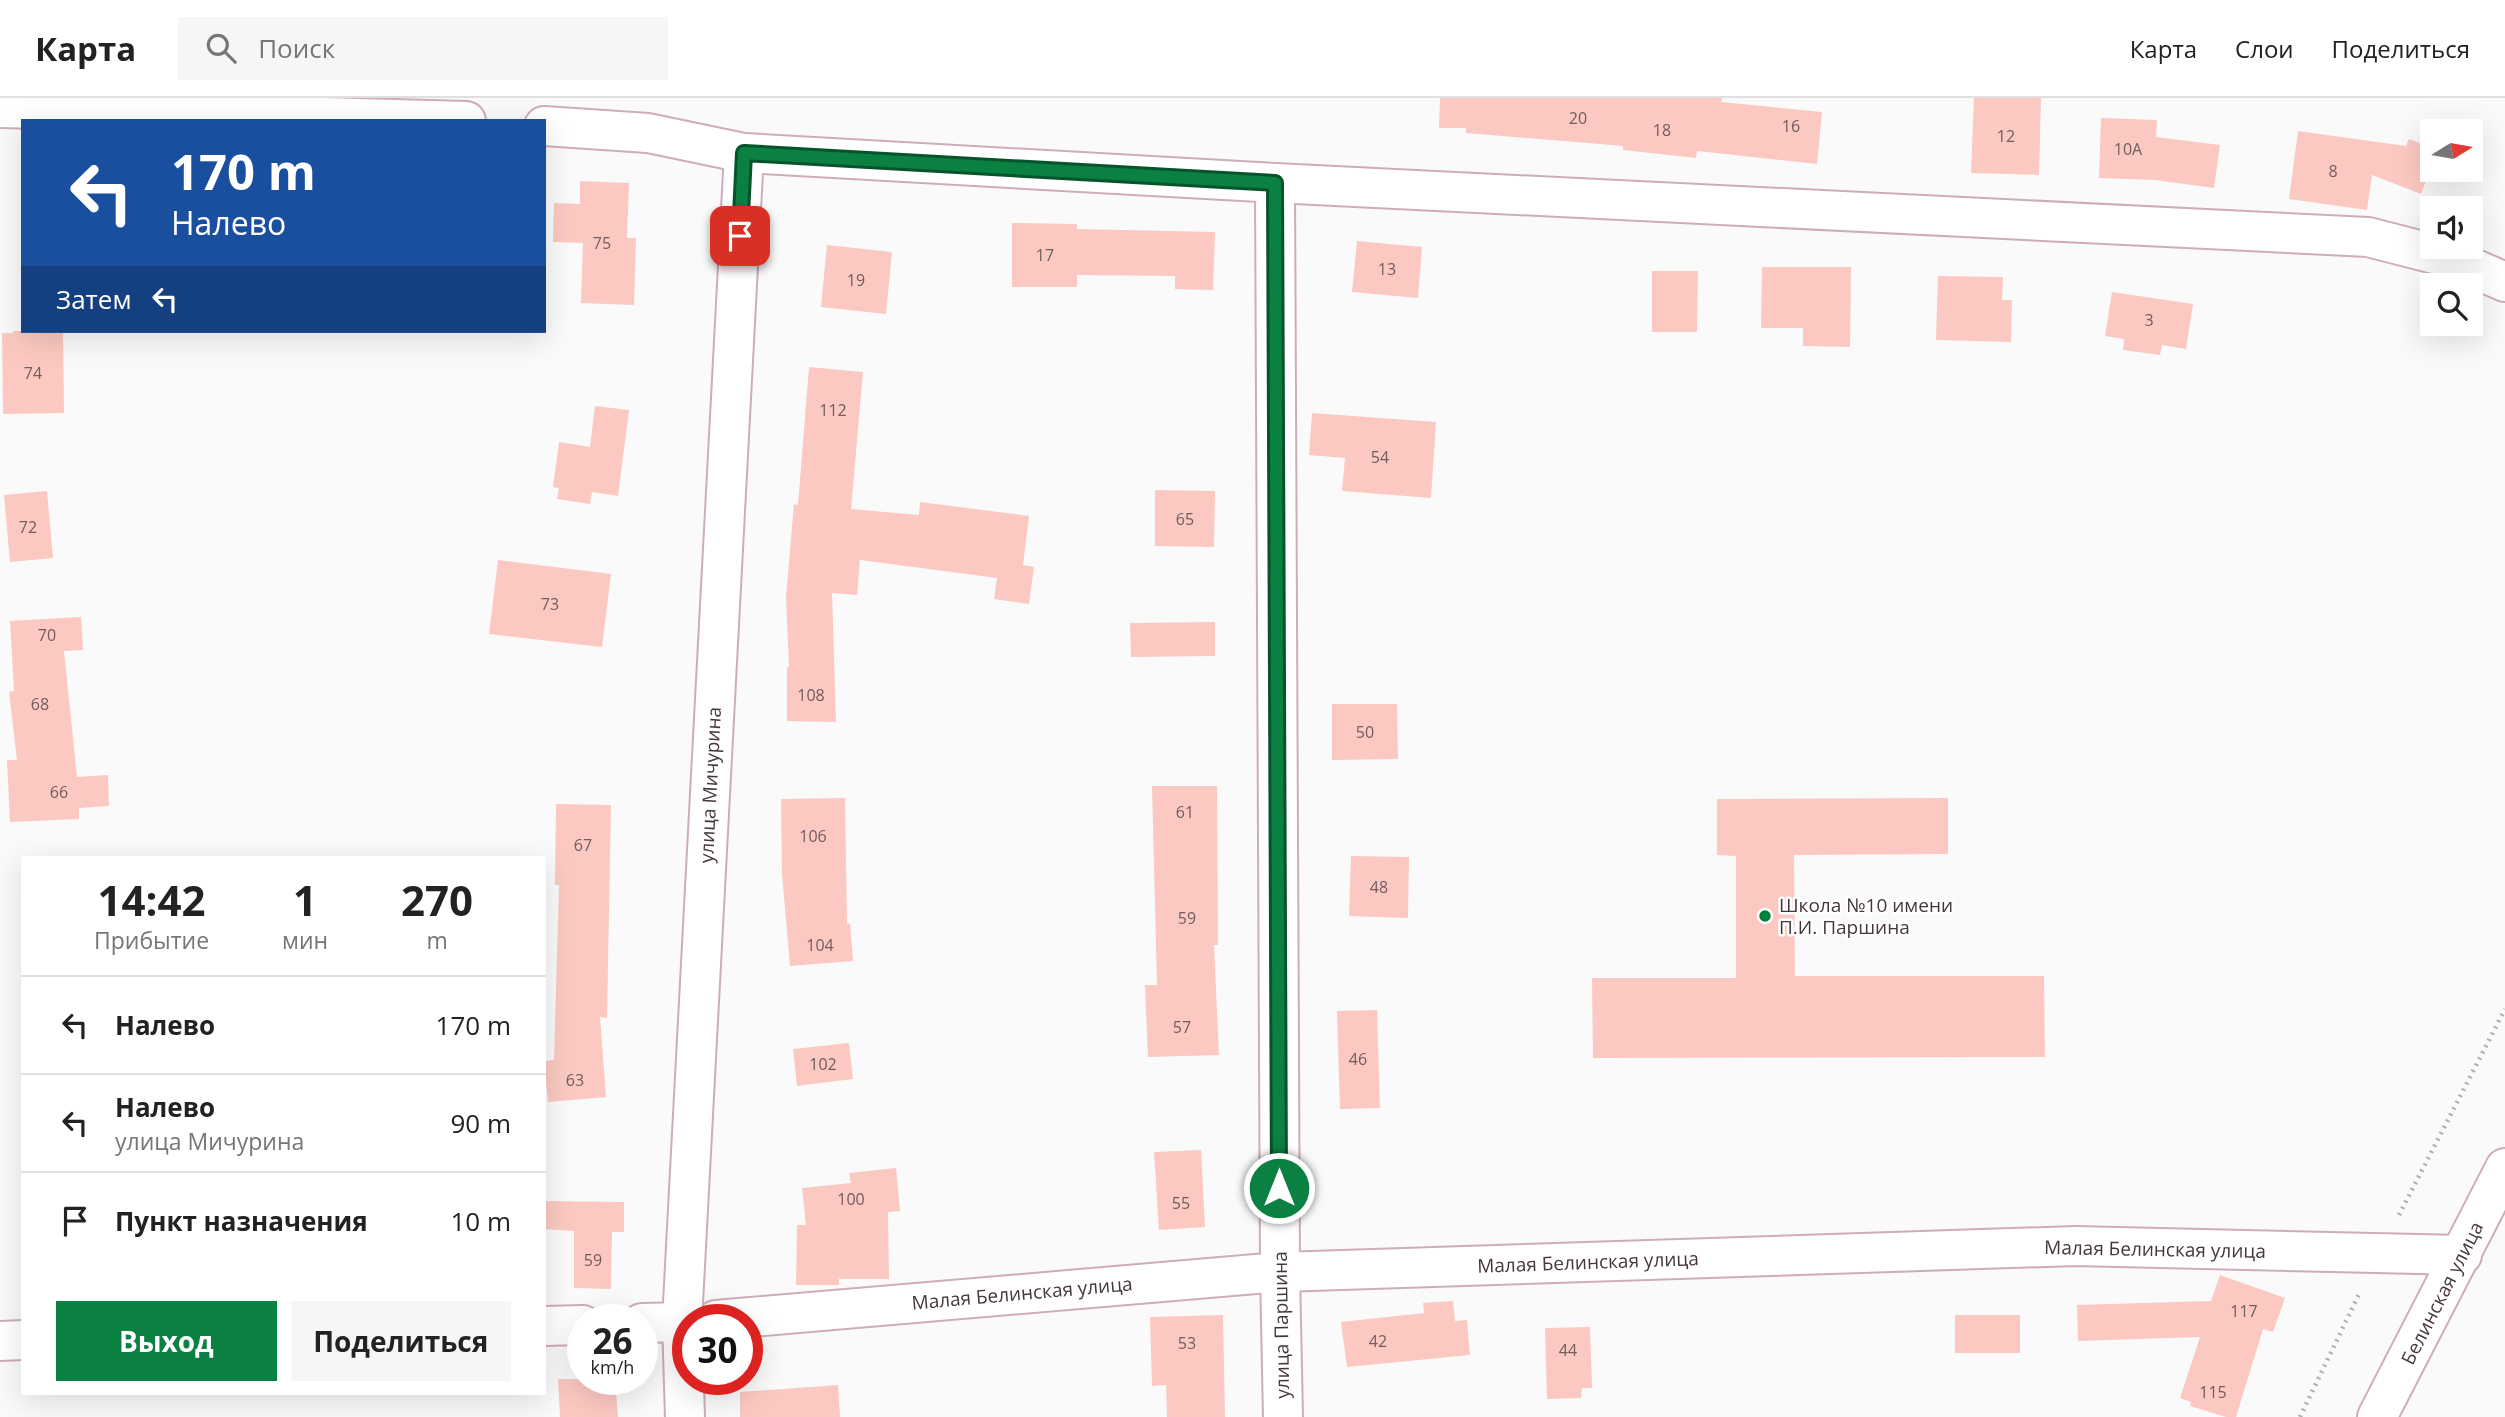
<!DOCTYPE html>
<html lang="ru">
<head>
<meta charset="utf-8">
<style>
	body { margin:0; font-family:"Open Sans",sans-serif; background:#f6f6f6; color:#222; height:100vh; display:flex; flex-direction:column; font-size:26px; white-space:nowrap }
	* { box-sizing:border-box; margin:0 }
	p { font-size:23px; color:#767676 }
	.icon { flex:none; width:38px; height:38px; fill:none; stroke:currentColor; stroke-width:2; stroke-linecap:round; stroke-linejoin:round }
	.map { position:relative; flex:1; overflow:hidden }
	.drawer { position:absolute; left:21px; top:758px; width:525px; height:539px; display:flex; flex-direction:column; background:#fff; border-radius:0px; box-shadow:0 7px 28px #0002 }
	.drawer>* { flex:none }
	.top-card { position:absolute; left:21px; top:21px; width:525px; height:214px; border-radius:0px; box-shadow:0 7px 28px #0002; background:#1a4fa0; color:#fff; overflow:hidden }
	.needle { width:46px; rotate:79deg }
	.fabs { position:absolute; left:2420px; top:21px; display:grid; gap:14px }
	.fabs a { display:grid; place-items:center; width:63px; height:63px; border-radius:0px; background:#fff; box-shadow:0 7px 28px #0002; font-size:35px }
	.speed { position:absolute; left:567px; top:1206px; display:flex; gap:14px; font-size:35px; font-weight:700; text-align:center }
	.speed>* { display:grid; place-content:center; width:91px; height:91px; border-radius:50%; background:#fff; box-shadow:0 7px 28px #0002; line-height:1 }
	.speed small { font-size:18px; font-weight:400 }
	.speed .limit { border:10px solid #d22; background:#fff; color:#111 }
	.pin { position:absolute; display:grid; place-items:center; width:60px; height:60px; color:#fff; margin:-30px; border-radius:14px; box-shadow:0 4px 10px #0006 }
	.me { position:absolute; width:77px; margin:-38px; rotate:0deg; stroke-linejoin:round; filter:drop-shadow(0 0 5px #0008) }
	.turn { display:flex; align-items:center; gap:24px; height:147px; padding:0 35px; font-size:32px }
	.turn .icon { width:91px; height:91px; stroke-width:2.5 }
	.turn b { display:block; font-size:49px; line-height:60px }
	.then { display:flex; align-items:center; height:66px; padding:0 35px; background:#0003; gap:14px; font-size:26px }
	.eta { display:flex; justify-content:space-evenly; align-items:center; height:119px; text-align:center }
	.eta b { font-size:42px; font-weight:700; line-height:49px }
	.primary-button { display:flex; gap:14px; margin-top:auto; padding:14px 35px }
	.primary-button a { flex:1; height:80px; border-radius:0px; background:#0b8043; color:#fff; font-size:28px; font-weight:700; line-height:80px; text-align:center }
	.primary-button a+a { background:#f6f6f6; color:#222 }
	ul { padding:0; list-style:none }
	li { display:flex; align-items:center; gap:21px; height:98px; padding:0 35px; border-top:2px solid #e0e0e0 }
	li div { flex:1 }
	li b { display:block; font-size:26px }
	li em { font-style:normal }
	header { display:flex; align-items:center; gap:42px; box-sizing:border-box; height:98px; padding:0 35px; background:#fff; border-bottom:2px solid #e0e0e0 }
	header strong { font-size:33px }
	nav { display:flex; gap:38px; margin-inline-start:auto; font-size:24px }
	.search { width:490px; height:63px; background:#f6f6f6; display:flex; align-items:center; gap:18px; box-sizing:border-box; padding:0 24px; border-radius:0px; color:#767676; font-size:26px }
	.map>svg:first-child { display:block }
	.building { fill:#fbc9c2 }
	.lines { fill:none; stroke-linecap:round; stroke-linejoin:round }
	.minor-casing { stroke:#cfadb8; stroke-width:42 }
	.major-casing { stroke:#cfadb8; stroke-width:42 }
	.path { stroke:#b2adaf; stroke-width:4.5; stroke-dasharray:2 5; stroke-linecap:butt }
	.minor { stroke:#fff; stroke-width:38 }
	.major { stroke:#fff; stroke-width:38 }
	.route-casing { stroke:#07532c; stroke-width:18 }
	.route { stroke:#0b8043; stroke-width:12 }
	.poi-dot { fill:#00813c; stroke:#fff; stroke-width:2.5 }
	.labels { text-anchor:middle; stroke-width:5; stroke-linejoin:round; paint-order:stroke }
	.number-label { font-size:16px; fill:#725c5e }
	.street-label { font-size:19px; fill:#45373c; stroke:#fff }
	.poi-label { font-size:19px; fill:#45373c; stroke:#fff; text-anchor:start }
</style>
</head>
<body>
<header>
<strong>Карта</strong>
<div class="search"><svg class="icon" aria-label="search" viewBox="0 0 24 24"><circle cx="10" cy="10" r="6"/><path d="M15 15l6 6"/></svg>Поиск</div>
<nav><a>Карта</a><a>Слои</a><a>Поделиться</a></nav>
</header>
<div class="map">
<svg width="2505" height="1319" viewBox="0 0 2505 1319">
	<rect width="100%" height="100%" fill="#fafafa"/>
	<g class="building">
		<polygon points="1440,0 1722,0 1721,4 1822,14 1817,66 1697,53 1696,60 1623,52 1623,48 1466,35 1466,30 1439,30"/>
		<polygon points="1974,0 2041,0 2039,77 1971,75"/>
		<polygon points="2101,20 2157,22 2156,39 2220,47 2214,90 2155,82 2099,80"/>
		<polygon points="2298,33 2406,48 2409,41 2432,50 2432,65 2421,96 2372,77 2367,112 2289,101"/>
		<polygon points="580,83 629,85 627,140 636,140 634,207 581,205 583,145 553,144 554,105 580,106"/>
		<polygon points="1012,125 1077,126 1077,131 1215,134 1213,192 1175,191 1175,178 1077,177 1077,189 1012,189"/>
		<polygon points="1357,143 1422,149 1418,200 1352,194"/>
		<polygon points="827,147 892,154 886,216 821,209"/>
		<polygon points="1762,169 1851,169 1850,249 1803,248 1803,230 1761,230"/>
		<polygon points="1652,173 1698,173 1697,234 1652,234"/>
		<polygon points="1938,178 2003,179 2002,202 2012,202 2011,244 1936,242"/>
		<polygon points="2112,194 2193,206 2186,251 2162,247 2160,257 2123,252 2124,241 2105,238"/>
		<polygon points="13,233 63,233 64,315 3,316 2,235 13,235"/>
		<polygon points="809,269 863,274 851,411 919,417 920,404 1029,418 1023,467 1034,469 1029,506 994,501 997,480 860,462 857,497 832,495 836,624 787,623 787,569 789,569 786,499 794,406 798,407"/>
		<polygon points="595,308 629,312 618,398 592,394 590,406 557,401 559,390 553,389 559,344 590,349"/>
		<polygon points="1312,315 1436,324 1431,400 1342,393 1345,360 1309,357"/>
		<polygon points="1155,392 1215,393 1214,449 1155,448"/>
		<polygon points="47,393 53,460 10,464 4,397"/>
		<polygon points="498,462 611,476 602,549 489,536"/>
		<polygon points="81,519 83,552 64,553 77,679 108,677 109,708 79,710 79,721 10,724 7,662 17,662 9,594 14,593 10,523"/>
		<polygon points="1215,524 1215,558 1131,559 1130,525"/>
		<polygon points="1332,606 1397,606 1398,661 1332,662"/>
		<polygon points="1152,688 1217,688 1218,847 1214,847 1219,957 1148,959 1145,887 1157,887"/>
		<polygon points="845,700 847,826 850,825 853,863 790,868 782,776 781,701"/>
		<polygon points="1948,700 1948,756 1794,757 1795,878 2044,878 2045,959 1593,960 1592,880 1736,880 1736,758 1717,757 1717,701"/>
		<polygon points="556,706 611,707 607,920 600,919 606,999 548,1004 544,963 554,962 559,787 555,787"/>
		<polygon points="1351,758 1409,759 1408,820 1349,818"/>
		<polygon points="1377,912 1380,1010 1340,1011 1337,913"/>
		<polygon points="849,945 853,981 797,988 793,951"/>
		<polygon points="1201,1052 1205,1129 1159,1132 1154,1054"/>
		<polygon points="896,1070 900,1113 888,1114 889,1181 839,1181 839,1187 796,1187 797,1127 806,1127 802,1090 851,1085 849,1075"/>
		<polygon points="544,1103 624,1104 624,1134 612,1134 611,1191 574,1190 574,1133 544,1131"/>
		<polygon points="2220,1177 2285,1200 2273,1234 2263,1231 2236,1319 2226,1319 2190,1308 2191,1304 2180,1300 2200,1239 2078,1243 2077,1207 2211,1203"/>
		<polygon points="1453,1203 1455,1223 1467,1222 1470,1257 1347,1269 1341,1224 1424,1215 1423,1205"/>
		<polygon points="1223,1217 1225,1319 1167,1319 1166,1287 1152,1288 1150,1219"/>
		<rect x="1955" y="1217" width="65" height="38"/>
		<polygon points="1590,1229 1592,1290 1582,1290 1581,1300 1547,1301 1545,1230"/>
		<polygon points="558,1281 615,1281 618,1319 560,1319"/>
		<polygon points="838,1287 840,1319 740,1319 740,1294"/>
	</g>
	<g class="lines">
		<g class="minor-casing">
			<g id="minor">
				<polyline points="0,10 466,23"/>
				<polyline points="544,28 648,35 744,55 1275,85 2368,139 2450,160 2505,184"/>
				<polyline points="1275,85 1280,1174 1283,1319"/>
				<polyline points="716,1222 1280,1174 2075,1148 2462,1157"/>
				<polyline points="642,1225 688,1224"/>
				<polyline points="544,1228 583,1227"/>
				<polyline points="0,1243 23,1242"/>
				<polyline points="685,1319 682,1224 744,55"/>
			</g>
		</g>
		<g class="major-casing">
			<polyline id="major" points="2377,1319 2505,1070"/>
		</g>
		<g class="path">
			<polyline points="2399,1117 2505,911"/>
			<polyline points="2300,1319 2360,1194"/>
		</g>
		<use href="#minor" class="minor"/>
		<use href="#major" class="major"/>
	</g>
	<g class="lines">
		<g class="route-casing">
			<polyline id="route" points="740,138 744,55 1275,85 1279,1090"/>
		</g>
		<use href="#route" class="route"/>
	</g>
	<circle class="poi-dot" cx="1765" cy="818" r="7"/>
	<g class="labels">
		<g class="number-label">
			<text x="1578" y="26">20</text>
			<text x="1791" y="34">16</text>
			<text x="1662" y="38">18</text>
			<text x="2006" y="44">12</text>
			<text x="2128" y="57">10А</text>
			<text x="2333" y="79">8</text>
			<text x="602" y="151">75</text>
			<text x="1045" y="163">17</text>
			<text x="1387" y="177">13</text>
			<text x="856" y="188">19</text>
			<text x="2149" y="228">3</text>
			<text x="33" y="281">74</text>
			<text x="833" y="318">112</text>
			<text x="1380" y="365">54</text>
			<text x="1185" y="427">65</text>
			<text x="28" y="435">72</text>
			<text x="550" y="512">73</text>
			<text x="47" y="543">70</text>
			<text x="811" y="603">108</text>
			<text x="40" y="612">68</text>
			<text x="1365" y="640">50</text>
			<text x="59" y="700">66</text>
			<text x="1185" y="720">61</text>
			<text x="813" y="744">106</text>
			<text x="583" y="753">67</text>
			<text x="1379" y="795">48</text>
			<text x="1187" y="826">59</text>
			<text x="820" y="853">104</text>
			<text x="1182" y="935">57</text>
			<text x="1358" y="967">46</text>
			<text x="823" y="972">102</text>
			<text x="575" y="988">63</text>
			<text x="851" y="1107">100</text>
			<text x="1181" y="1111">55</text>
			<text x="593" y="1168">59</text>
			<text x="2244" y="1219">117</text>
			<text x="1378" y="1249">42</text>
			<text x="1187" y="1251">53</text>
			<text x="1568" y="1258">44</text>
			<text x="2213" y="1300">115</text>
		</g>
		<g class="street-label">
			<text transform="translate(710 687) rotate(-87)" y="7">улица Мичурина</text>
			<text transform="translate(2155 1151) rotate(1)" y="7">Малая Белинская улица</text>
			<text transform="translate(1588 1164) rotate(-2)" y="7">Малая Белинская улица</text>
			<text transform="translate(1022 1195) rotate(-5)" y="7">Малая Белинская улица</text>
			<text transform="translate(2442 1195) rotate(-63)" y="7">Белинская улица</text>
			<text transform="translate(1281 1227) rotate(-91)" y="7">улица Паршина</text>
		</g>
		<g class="poi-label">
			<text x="1779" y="814">Школа №10 имени<tspan x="1779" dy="22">П.И. Паршина</tspan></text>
		</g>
	</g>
</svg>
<div class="fabs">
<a><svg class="needle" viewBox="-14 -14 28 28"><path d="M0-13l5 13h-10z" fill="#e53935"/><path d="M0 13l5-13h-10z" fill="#767676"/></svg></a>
<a><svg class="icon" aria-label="sound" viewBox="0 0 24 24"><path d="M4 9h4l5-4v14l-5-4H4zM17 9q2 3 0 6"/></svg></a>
<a><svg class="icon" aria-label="search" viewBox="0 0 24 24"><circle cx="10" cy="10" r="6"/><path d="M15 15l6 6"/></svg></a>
</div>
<div class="speed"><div>26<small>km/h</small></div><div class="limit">30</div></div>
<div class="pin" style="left:740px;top:138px;background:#d93025"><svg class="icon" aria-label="arrive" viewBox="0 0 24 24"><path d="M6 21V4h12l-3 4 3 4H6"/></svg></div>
<svg class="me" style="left:1279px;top:1090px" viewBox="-20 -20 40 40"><circle r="17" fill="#0b8043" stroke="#fff" stroke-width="3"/><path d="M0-11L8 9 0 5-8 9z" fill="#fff"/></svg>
<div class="top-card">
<div class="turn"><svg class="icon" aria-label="left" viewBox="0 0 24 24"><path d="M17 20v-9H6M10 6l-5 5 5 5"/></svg><div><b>170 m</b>Налево</div></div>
<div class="then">Затем<svg class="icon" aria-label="left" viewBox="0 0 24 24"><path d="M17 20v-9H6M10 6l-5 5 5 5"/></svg></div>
</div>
<section class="drawer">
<div class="eta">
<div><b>14:42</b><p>Прибытие</p></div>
<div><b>1</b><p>мин</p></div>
<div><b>270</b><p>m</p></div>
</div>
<ul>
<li><svg class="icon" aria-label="left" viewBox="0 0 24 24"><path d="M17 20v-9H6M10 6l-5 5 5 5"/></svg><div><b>Налево</b></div><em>170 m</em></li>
<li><svg class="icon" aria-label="left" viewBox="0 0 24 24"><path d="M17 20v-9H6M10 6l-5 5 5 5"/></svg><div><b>Налево</b><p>улица Мичурина</p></div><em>90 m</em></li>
<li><svg class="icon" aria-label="arrive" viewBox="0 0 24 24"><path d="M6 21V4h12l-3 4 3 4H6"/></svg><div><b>Пункт назначения</b></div><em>10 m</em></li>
</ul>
<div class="primary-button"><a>Выход</a><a>Поделиться</a></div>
</section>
</div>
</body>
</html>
